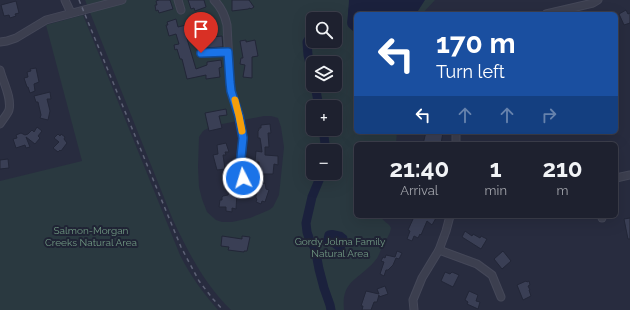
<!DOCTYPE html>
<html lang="en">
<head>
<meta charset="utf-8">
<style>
	body { margin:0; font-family:Raleway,sans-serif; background:#2b2e3b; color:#f1f3f6; height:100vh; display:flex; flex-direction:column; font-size:15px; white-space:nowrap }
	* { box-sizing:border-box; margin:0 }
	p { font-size:13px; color:#a1a3aa }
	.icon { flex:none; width:22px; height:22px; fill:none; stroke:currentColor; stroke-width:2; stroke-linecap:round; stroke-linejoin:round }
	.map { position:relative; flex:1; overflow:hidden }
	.details { position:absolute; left:354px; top:142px; width:264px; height:76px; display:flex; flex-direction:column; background:#1e212f; border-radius:6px; box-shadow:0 4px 16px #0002,0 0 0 1px #3c3e4b }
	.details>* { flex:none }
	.guide { position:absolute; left:354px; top:12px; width:264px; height:122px; border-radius:6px; box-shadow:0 4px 16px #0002,0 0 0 1px #3c3e4b; background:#1a4fa0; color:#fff; overflow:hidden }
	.fabs { position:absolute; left:306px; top:12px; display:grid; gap:8px }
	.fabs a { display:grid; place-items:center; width:36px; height:36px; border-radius:6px; background:#1e212f; box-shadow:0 4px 16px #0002,0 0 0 1px #3c3e4b; font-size:20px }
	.pin { position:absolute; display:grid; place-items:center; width:34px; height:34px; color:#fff; margin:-41px -17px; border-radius:50% 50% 50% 0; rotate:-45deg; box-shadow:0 0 4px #0007 }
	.pin .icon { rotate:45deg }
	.me { position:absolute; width:44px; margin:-22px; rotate:355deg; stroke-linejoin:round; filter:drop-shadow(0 0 3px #0008) }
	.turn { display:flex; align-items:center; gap:14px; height:84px; padding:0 16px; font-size:18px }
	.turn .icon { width:52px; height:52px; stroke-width:2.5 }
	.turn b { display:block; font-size:28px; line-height:34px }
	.lanes { display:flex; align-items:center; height:38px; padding:0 16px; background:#0003; justify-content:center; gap:20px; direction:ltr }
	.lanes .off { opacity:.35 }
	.eta { display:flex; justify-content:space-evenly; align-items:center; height:68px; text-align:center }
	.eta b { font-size:24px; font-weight:700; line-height:28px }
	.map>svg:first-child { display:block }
	.green { fill:#2a3940; fill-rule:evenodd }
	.water { fill:#1b213d }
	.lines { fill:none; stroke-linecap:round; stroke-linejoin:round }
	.river { stroke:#1b213d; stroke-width:9 }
	.building { fill:#3a3f55; stroke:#222637 }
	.minor-casing { stroke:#454859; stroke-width:9 }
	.minor { stroke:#3c3f4f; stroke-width:7 }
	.rail { stroke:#5e6276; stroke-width:1.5; stroke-dasharray:4 4; stroke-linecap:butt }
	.route-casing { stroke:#114b97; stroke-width:10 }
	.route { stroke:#1a73e8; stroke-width:7 }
	.slow { stroke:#f59e0b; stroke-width:7 }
	.labels { text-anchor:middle; stroke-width:4; stroke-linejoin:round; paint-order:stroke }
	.park-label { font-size:10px; fill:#719983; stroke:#202435 }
</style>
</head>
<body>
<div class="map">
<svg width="630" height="310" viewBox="0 0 630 310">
	<rect width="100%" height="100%" fill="#282c3f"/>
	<g class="green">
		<path d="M85,0H435L422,14H356V132H397L396,144H356V216H381C383,222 389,223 391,228C390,235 386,239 383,245C380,251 379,257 374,262C358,280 341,281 344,310H231C205,285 188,252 173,220ZM313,19H335V41H313ZM313,63H335V85H313ZM313,107H335V129H313ZM264,116H271L278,118L281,127L284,147L279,195L273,207L269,210L262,213L250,218L232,222H222L216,220L207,212L202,199L199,187L198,167L199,137L203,131L212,126ZM313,151H335V173H313Z"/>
		<path d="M83,15L180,255C190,275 203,293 218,310H0V181L82,161L46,25Z"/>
	</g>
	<g class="water">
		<path d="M349,0H425L416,14H356V33C345,25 347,26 348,14C348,9 349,5 349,0Z"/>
		<path d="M333,230L342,232L347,236L348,242L346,245L344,250C336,252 338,251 332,247C329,245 326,245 323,242C325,234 323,230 333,230Z"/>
	</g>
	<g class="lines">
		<g class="river">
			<polyline points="313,33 307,42 308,55 313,77"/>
			<polyline points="315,85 319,107"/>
			<polyline points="323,129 326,151"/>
			<polyline points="322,173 312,197 306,223 307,232 310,241 315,248 319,269 324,288 330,305 331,310"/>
		</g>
	</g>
	<g class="building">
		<polygon points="159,0 170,0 173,9 159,13 158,10 156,11 155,5 157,5 156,1"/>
		<polygon points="188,0 204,0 206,7 195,11 194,8 191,9"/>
		<polygon points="232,0 249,0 254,7 251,9 250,8 248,9 232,11"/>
		<polygon points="16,1 19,13 15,14 16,16 10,18 9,15 4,16 1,5"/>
		<polygon points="626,10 628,14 630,13 630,23 624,25 619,14"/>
		<polygon points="176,19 178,27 186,25 188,31 185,32 196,69 207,65 207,62 221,60 222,67 219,68 220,77 206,79 206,75 187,79 182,59 180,59 177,49 175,50 174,45 179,44 176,34 169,36 166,25 168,25 167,22"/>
		<polygon points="222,36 223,47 204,48 202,38"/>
		<polygon points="246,40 246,42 255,40 258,56 252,57 252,78 243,77 245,65 240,64 241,58 243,58 240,41"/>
		<polygon points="36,68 39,82 34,84 35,91 30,93 28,87 27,87 24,78 28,77 27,72 31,71 30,69"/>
		<polygon points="50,92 51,99 47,99 50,111 48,120 40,118 41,115 38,102 36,102 34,96"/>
		<polygon points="226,109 227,115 219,116 222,128 209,131 205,113"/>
		<polygon points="270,124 271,133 268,133 269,147 265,147 265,155 278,156 278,165 274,164 273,174 259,174 259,162 255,162 256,151 262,152 261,144 260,138 258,138 258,131 259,130 259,128 261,128 261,125"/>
		<polygon points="37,127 42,131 38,136 40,138 35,144 26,137 30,147 26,148 25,145 16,148 13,139 17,138 16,135 21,133 25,135 28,134 32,130 34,132"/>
		<polygon points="426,132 443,132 441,144 423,144"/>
		<polygon points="58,134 60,136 61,134 65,137 64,139 67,143 61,151 60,150 58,152 53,148 59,142 54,138"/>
		<polygon points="226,143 229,152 225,152 226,155 223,155 225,169 217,170 213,155 218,154 217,145"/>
		<polygon points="8,159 9,168 0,169 0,160"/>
		<polygon points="265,183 266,189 269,190 265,202 262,201 261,204 256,202 257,199 256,198 256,196 258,188 258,184"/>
		<polygon points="229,192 237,193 236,209 232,208 232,212 226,211 226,207 219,207 220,200 222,200 222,197 223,196 228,195"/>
		<polygon points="406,216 427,216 430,218 432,216 436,218 432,225 427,221 421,235 420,234 418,238 414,236 412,241 407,239 410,231 408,230 413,219"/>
		<polygon points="630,218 630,239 628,239 624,219"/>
		<polygon points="465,231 472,236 473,234 480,238 481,236 487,239 481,249 462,237"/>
		<polygon points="222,236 242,239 242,236 250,237 247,251 244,251 244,252 228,250 229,247 221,246"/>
		<polygon points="397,251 402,253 399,259 396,258 393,265 388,270 386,270 384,276 380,274 384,262 381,261 383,257 385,258 386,255 395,257"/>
		<polygon points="503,251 511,261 502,269 494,259"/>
		<polygon points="445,272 450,274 452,272 459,275 453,287 441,281"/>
		<polygon points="526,281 527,282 529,281 530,285 528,286 530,290 529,290 531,296 523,300 517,285"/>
		<polygon points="385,286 388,294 379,297 379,295 377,302 374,302 371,310 362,310 363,306 361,306 366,291 379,294 377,289"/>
		<polygon points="469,291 478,295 476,301 480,302 478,309 467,304 468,302 465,300"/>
	</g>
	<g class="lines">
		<g class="minor-casing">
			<g id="minor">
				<polyline points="65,0 71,13"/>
				<polyline points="178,0 181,10"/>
				<path d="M214,0C221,7 225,15 227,25L230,82L231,91L239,116L243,138L240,167L243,178"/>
				<polyline points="546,14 593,3 598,0"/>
				<polyline points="0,42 7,41 16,38 46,20 122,0"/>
				<polyline points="201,53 228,52"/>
				<path d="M0,70C3,82 12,98 9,110C7,115 3,119 0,124"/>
				<polyline points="456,144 456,132"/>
				<polyline points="616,178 630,175"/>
				<polyline points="602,216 602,218"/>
				<polyline points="439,250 477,264 492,275 501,297"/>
				<polyline points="414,310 413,300 422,278 439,250 446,231 450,216"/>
			</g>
		</g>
		<use href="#minor" class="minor"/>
		<polyline class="rail" points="79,0 181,247 199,281 213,299 223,310"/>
	</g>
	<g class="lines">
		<g class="route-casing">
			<polyline id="route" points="201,53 228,52 230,82 231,91 239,116 243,138 240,167 243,178"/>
		</g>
		<use href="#route" class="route"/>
		<polyline class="slow" points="235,100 239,116 242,131"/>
	</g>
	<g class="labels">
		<g class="park-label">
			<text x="91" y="234">Salmon-Morgan<tspan x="91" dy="12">Creeks Natural Area</tspan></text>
			<text x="340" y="245">Gordy Jolma Family<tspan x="340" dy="12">Natural Area</tspan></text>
		</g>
	</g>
</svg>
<div class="fabs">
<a><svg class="icon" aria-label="search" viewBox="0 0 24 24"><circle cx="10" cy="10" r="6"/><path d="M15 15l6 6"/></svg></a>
<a><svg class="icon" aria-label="layers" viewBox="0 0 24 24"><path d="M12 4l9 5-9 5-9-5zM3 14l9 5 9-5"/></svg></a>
<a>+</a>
<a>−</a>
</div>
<div class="pin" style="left:201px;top:53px;background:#d93025"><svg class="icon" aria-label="arrive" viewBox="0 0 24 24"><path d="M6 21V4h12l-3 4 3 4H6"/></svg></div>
<svg class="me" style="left:243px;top:178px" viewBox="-20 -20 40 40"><circle r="17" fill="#1a73e8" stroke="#fff" stroke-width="3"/><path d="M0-11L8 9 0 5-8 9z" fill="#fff"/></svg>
<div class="guide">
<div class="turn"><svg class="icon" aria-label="left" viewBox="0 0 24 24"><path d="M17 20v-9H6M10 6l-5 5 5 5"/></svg><div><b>170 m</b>Turn left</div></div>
<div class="lanes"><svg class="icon" aria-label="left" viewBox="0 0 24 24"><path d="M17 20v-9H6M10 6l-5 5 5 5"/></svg><svg class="icon off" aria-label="ahead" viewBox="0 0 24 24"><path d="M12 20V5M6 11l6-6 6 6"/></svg><svg class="icon off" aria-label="ahead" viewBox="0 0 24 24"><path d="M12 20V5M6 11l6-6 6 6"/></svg><svg class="icon off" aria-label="right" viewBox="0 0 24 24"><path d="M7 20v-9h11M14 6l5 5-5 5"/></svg></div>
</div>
<section class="details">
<div class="eta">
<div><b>21:40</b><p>Arrival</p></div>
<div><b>1</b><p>min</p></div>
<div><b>210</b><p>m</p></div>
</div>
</section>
</div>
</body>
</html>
